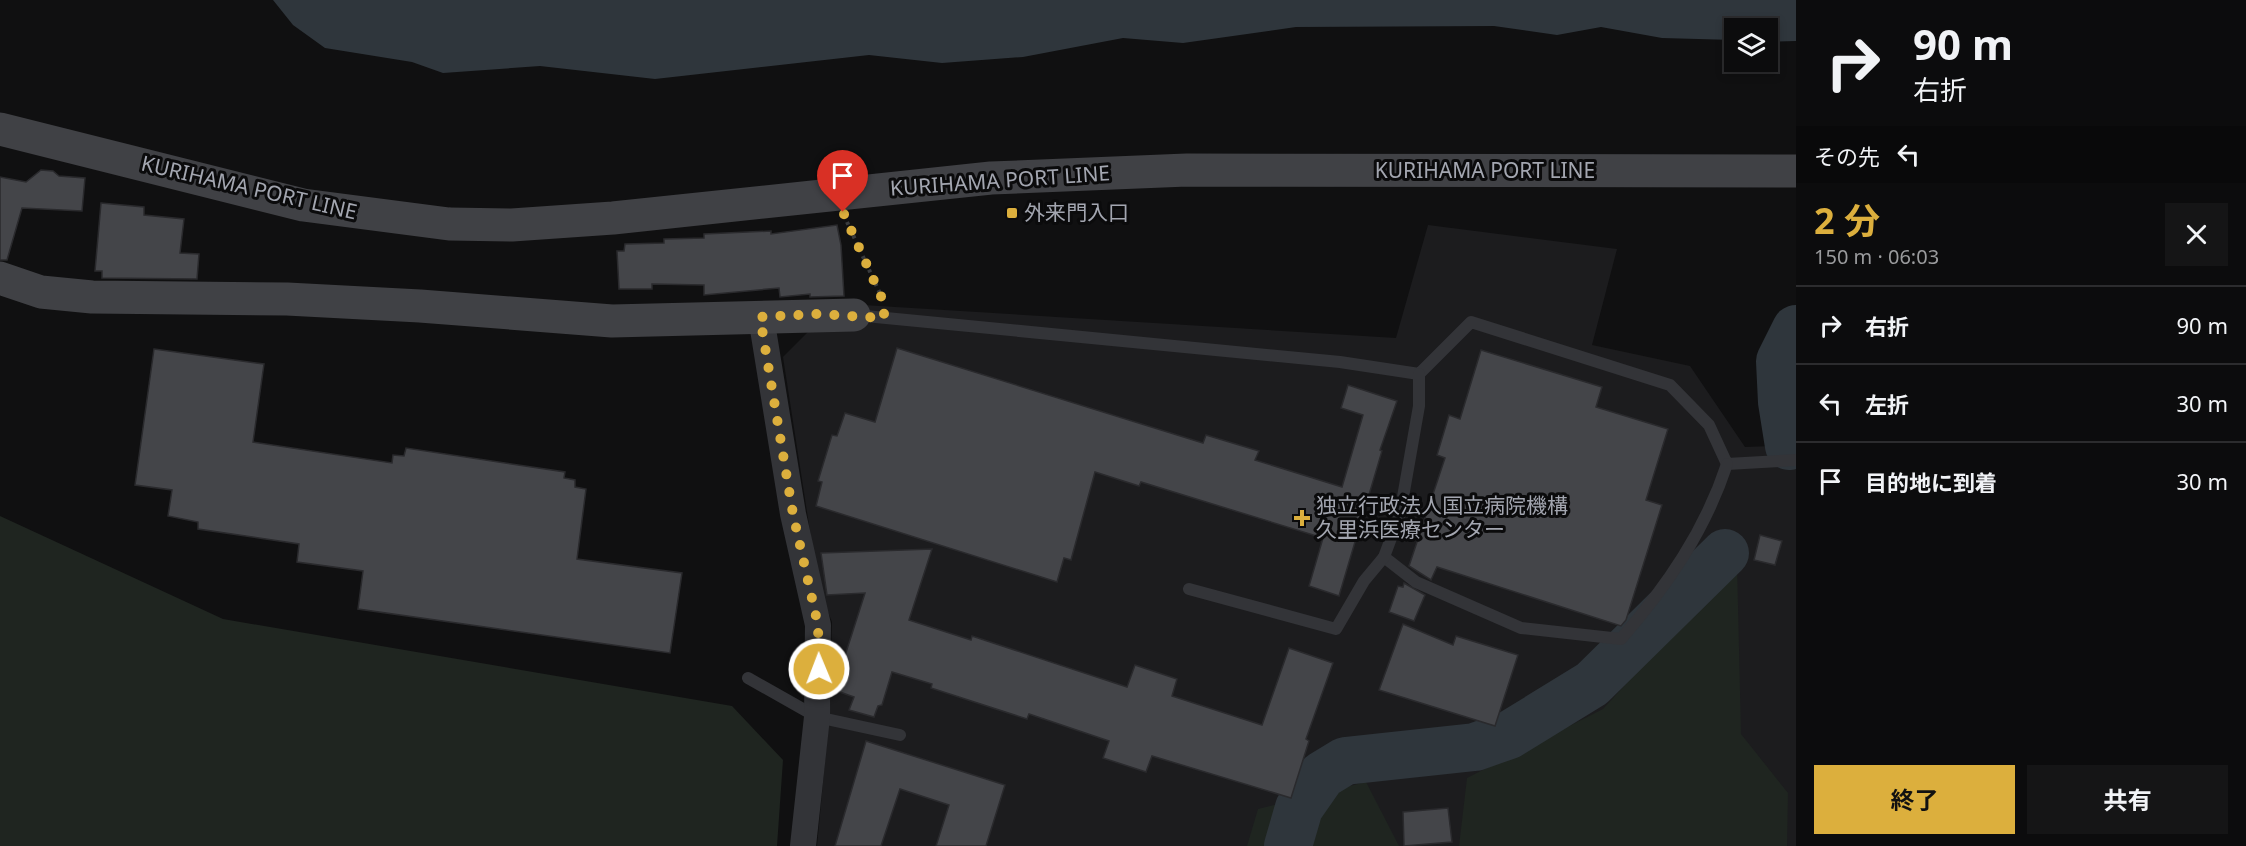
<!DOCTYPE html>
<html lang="ja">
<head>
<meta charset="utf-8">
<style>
	body { margin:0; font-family:"Noto Sans","Noto Sans JP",sans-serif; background:#151516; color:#f1f3f6; height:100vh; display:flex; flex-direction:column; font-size:22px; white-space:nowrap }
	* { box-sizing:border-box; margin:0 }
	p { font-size:20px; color:#9a9b9d }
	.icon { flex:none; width:33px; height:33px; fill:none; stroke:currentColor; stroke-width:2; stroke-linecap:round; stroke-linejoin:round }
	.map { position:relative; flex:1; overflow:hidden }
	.details { display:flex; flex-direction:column; background:#0c0c0d; width:450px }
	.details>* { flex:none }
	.banner { background:#0c0c0d; color:#f1f3f6; overflow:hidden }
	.fabs { position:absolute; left:1724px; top:18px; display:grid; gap:12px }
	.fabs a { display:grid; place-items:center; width:54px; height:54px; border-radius:0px; background:#0c0c0d; box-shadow:0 3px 9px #0003,0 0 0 2px #2c2c2e; font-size:30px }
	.pin { position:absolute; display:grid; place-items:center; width:51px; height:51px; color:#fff; margin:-62px -26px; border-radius:50% 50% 50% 0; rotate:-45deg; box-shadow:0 0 6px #0007 }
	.pin .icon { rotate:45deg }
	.me { position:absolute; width:66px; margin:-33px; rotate:359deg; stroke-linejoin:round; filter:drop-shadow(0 0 4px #0008) }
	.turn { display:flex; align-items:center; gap:21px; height:126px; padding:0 18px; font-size:27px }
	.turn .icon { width:78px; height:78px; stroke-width:2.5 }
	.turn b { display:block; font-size:42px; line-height:51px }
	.then { display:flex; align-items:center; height:57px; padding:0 18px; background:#0003; gap:12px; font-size:22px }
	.round { display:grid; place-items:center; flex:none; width:63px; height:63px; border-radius:0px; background:#151516 }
	.summary { display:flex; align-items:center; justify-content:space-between; height:102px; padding:0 18px }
	h1 { font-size:36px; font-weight:700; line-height:45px; color:#dcaf3d }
	.cta { display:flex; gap:12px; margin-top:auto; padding:12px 18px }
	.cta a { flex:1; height:69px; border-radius:0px; background:#dcaf3d; color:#111; font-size:24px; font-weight:700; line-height:69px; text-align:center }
	.cta a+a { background:#151516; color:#f1f3f6 }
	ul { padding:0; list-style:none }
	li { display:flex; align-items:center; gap:18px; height:78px; padding:0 18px; border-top:2px solid #2c2c2e }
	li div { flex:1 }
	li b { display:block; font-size:22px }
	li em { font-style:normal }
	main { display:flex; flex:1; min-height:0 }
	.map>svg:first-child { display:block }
	.built { fill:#1c1c1e }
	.green { fill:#1f2520 }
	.water { fill:#2f363c }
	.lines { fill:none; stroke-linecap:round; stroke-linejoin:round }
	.river { stroke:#2f363c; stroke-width:48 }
	.building { fill:#444549; stroke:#2a2a2d; stroke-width:1.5 }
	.path { stroke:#393b3e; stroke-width:4; stroke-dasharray:3 4.5; stroke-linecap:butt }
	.lane { stroke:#333438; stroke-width:12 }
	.street { stroke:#333438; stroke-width:26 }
	.secondary { stroke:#404145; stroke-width:33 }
	.route { stroke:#dcaf3d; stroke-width:10; stroke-dasharray:0 18 }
	.poi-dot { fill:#dcaf3d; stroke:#0b0b0c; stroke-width:2 }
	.labels { text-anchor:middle; stroke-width:6; stroke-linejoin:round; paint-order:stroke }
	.street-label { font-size:21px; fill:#a3a6b0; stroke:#0b0b0c }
	.poi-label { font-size:21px; fill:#a3a6b0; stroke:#0b0b0c; text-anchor:start }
</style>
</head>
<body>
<main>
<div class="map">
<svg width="1796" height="846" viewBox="0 0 1796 846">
	<rect width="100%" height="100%" fill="#101011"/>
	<polygon class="built" points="1428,225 1617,249 1592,345 1690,366 1745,447 1796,445 1796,846 817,846 830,708 832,622 819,589 783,357 811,329 863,305 1396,338"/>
	<g class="green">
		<polygon points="0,516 223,619 732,706 783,760 777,846 0,846"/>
		<polygon points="1737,563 1741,734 1788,793 1787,846 1459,846 1467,778 1603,709"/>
		<polygon points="1366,782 1399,846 1247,846 1258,809"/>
	</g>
	<polygon class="water" points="273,0 1796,0 1796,41 1767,42 1767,28 1734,28 1734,40 1662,38 1601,27 1557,35 1494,26 1296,27 1183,43 1123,38 1023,57 942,63 869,55 655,79 540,66 443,73 412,62 325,48 293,25"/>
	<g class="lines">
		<g class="river">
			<polyline points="1789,446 1782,402 1780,361 1796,329"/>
			<polyline points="1288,846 1299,808 1322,775 1345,761 1475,747 1509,735 1592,684 1725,553"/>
		</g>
	</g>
	<g class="building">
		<polygon points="41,170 53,171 59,176 85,178 82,211 22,208 7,260 0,260 0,177 26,182"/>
		<polygon points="101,203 144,207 144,215 184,219 180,253 199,254 197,279 102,278 102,271 95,271"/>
		<polygon points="837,225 841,245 844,296 810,297 810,294 780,297 779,288 704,295 704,285 652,284 652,289 619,289 617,251 624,251 625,244 664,243 664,239 704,238 704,234 771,231 771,234"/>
		<polygon points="897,348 1203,443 1206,435 1259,451 1255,460 1342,487 1363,415 1341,408 1348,385 1397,401 1380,450 1382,451 1339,596 1309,586 1323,538 1141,482 1139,486 1095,472 1071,560 1064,558 1057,582 816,506 822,482 818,481 832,435 837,436 845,413 875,422"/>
		<polygon points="154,349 264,364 253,442 392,463 393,455 404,456 406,448 565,472 564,478 575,480 575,487 586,489 577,559 682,573 670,653 358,609 363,571 297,562 299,544 198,529 198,522 168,516 172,490 135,485"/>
		<polygon points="1481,350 1602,387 1596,407 1668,429 1646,500 1662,505 1626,620 1621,626 1437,567 1431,580 1409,566 1445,458 1437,455 1449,415 1460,419"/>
		<polygon points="1760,535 1782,541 1775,565 1754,560"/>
		<polygon points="932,549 909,620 971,640 972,636 1127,687 1135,665 1177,679 1172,696 1262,725 1289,648 1333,663 1306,739 1309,741 1291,798 1152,756 1146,772 1103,758 1109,741 1029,714 1027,719 931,688 932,684 892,672 882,705 878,706 874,717 849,710 854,697 834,690 865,593 827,595 821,553"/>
		<polygon points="1404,583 1425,595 1414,621 1389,612 1398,586 1403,587"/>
		<polygon points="1403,624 1453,645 1456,636 1518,655 1495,726 1379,690"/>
		<polygon points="866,741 1005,785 986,846 936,846 949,805 900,789 881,846 835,846"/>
		<polygon points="1448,808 1452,842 1404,846 1403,812"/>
	</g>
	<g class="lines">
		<polyline class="path" points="847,222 883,300"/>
		<g class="lane">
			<polyline points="855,315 1340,362 1419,374 1471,322 1670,385 1709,425 1727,464 1796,460"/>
			<path d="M1384,557L1416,582L1521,628L1621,639C1667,586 1705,531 1727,464"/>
			<polyline points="1189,589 1336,629 1364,581 1384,557 1400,514 1419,406 1419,374"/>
			<polyline points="748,678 817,717 900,735"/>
		</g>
		<polyline class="street" points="761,317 793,514 818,625 817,717 803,846"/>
		<g class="secondary">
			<polyline points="0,129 303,205 449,224 512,225 613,218 991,178 1187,170 1796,171"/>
			<polyline points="0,278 41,292 92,297 287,299 420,306 612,321 854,315"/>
		</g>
	</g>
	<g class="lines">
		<polyline class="route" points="819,669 818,625 793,514 760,317 816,314 884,318 884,303 843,212"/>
	</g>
	<g class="poi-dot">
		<rect x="1006" y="207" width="12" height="12" rx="3"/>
		<path d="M1299 509h6v6h6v6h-6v6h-6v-6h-6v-6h6z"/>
	</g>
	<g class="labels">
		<g class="street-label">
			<text x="1485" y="178">KURIHAMA PORT LINE</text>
			<text transform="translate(1000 181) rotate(-4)" y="7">KURIHAMA PORT LINE</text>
			<text transform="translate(249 188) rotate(13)" y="7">KURIHAMA PORT LINE</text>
		</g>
		<g class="poi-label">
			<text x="1024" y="220">外来門入口</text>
			<text x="1316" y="513">独立行政法人国立病院機構<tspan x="1316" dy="24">久里浜医療センター</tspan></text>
		</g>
	</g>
</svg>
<div class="fabs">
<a><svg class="icon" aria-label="layers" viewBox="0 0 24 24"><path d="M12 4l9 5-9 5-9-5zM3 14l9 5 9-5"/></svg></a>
</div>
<div class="pin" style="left:843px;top:212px;background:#d93025"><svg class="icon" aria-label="arrive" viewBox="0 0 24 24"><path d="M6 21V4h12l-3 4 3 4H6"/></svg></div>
<svg class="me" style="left:819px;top:669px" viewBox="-20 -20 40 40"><circle r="17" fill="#dcaf3d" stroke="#fff" stroke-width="3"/><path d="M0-11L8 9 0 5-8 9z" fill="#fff"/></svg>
</div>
<section class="details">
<div class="banner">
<div class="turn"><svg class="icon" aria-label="right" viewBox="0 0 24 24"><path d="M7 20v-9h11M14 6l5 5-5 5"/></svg><div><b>90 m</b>右折</div></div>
<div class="then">その先<svg class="icon" aria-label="left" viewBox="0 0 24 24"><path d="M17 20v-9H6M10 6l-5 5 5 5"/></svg></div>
</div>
<div class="summary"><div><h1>2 分</h1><p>150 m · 06:03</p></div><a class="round"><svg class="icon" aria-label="close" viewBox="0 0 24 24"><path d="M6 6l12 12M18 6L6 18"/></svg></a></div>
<ul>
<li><svg class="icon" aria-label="right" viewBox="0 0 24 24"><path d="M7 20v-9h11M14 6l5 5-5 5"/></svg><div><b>右折</b></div><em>90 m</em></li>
<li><svg class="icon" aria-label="left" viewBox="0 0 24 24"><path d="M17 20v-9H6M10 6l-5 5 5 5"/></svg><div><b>左折</b></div><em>30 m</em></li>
<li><svg class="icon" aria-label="arrive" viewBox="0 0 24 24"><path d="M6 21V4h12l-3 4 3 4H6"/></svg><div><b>目的地に到着</b></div><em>30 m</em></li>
</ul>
<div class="cta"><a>終了</a><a>共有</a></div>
</section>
</main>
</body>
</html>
